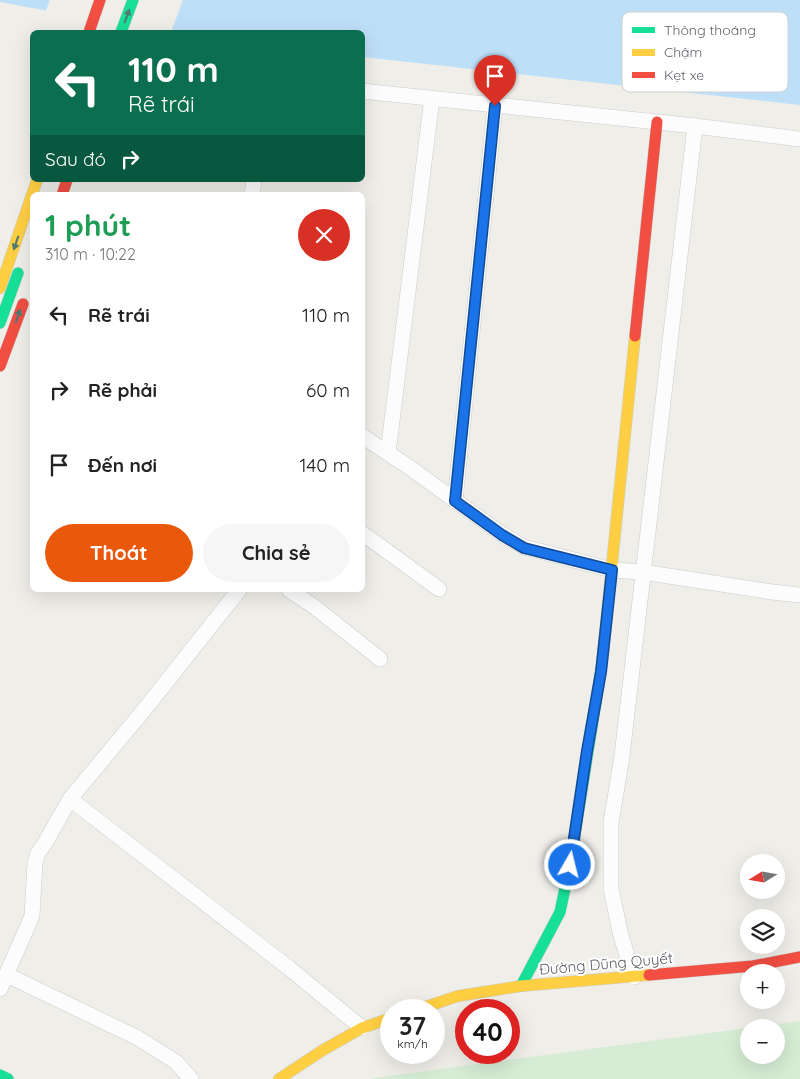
<!DOCTYPE html>
<html lang="vi">
<head>
<meta charset="utf-8">
<style>
	body { margin:0; font-family:Quicksand,sans-serif; background:#f6f6f6; color:#222; height:100vh; display:flex; flex-direction:column; font-size:19px; white-space:nowrap }
	* { box-sizing:border-box; margin:0 }
	p { font-size:16px; color:#767676 }
	.icon { flex:none; width:28px; height:28px; fill:none; stroke:currentColor; stroke-width:2; stroke-linecap:round; stroke-linejoin:round }
	.map { position:relative; flex:1; overflow:hidden }
	.side { position:absolute; left:30px; top:192px; width:335px; height:400px; display:flex; flex-direction:column; background:#fff; border-radius:8px; box-shadow:0 5px 20px #0002 }
	.side>* { flex:none }
	.guide { position:absolute; left:30px; top:30px; width:335px; height:152px; border-radius:8px; box-shadow:0 5px 20px #0002; background:#0b6e4f; color:#fff; overflow:hidden }
	.needle { width:32px; rotate:259deg }
	.fabs { position:absolute; left:740px; top:854px; display:grid; gap:10px }
	.fabs a { display:grid; place-items:center; width:45px; height:45px; border-radius:50%; background:#fff; box-shadow:0 5px 20px #0002; font-size:25px }
	.speed { position:absolute; left:380px; top:999px; display:flex; gap:10px; font-size:25px; font-weight:700; text-align:center }
	.speed>* { display:grid; place-content:center; width:65px; height:65px; border-radius:50%; background:#fff; box-shadow:0 5px 20px #0002; line-height:1 }
	.speed small { font-size:12px; font-weight:400 }
	.speed .limit { border:8px solid #d22; background:#fff; color:#111 }
	.pin { position:absolute; display:grid; place-items:center; width:42px; height:42px; color:#fff; margin:-51px -21px; border-radius:50% 50% 50% 0; rotate:-45deg; box-shadow:0 0 5px #0007 }
	.pin .icon { rotate:45deg }
	.me { position:absolute; width:55px; margin:-28px; rotate:8deg; stroke-linejoin:round; filter:drop-shadow(0 0 4px #0008) }
	.turn { display:flex; align-items:center; gap:18px; height:105px; padding:0 15px; font-size:22px }
	.turn .icon { width:65px; height:65px; stroke-width:2.5 }
	.turn b { display:block; font-size:35px; line-height:42px }
	.then { display:flex; align-items:center; height:48px; padding:0 15px; background:#0003; gap:10px; font-size:19px }
	.round { display:grid; place-items:center; flex:none; width:52px; height:52px; border-radius:26px; background:#f6f6f6 }
	.headline { display:flex; align-items:center; justify-content:space-between; height:85px; padding:0 15px }
	h1 { font-size:30px; font-weight:700; line-height:38px; color:#1e9e55 }
	.action { display:flex; gap:10px; margin-top:auto; padding:10px 15px }
	.action a { flex:1; height:58px; border-radius:30px; background:#ea580c; color:#fff; font-size:20px; font-weight:700; line-height:58px; text-align:center }
	.action a+a { background:#f6f6f6; color:#222 }
	ul { padding:0; list-style:none }
	li { display:flex; align-items:center; gap:15px; height:75px; padding:0 15px }
	li div { flex:1 }
	li b { display:block; font-size:19px }
	li em { font-style:normal }
	.map>svg:first-child { display:block }
	.green { fill:#d6ecd4; fill-rule:evenodd }
	.water { fill:#bedff8 }
	.pier { fill:#efeee9 }
	.lines { fill:none; stroke-linecap:round; stroke-linejoin:round }
	.street-casing { stroke:#cccccb; stroke-width:16 }
	.fast-casing { stroke:#cbcbca; stroke-width:12 }
	.slow-casing { stroke:#cbcbca; stroke-width:12 }
	.jam-casing { stroke:#cbcbca; stroke-width:12 }
	.street { stroke:#fdfcfc; stroke-width:15 }
	.fast { stroke:#16e098; stroke-width:11 }
	.slow { stroke:#ffcf43; stroke-width:11 }
	.jam { stroke:#f24e42; stroke-width:11 }
	.oneway { fill:#507b72 }
	.route-casing { stroke:#114b97; stroke-width:12 }
	.route { stroke:#1a73e8; stroke-width:9 }
	.labels { text-anchor:middle; stroke-width:4; stroke-linejoin:round; paint-order:stroke }
	.street-label { font-size:15px; fill:#5e6268; stroke:#fff }
	.key { fill:#fff; stroke:#cfd0d2; stroke-width:1 }
	.key-label { font-size:14px; fill:#5e6268 }
</style>
</head>
<body>
<div class="map">
<svg width="800" height="1079" viewBox="0 0 800 1079">
	<rect width="100%" height="100%" fill="#efeee9"/>
	<path class="green" d="M800,1021V1079H372L374,1078ZM749,1028H776V1055H749Z"/>
	<polygon class="water" points="0,0 800,0 800,105 363,57 362,32 162,32 0,2"/>
	<polygon class="pier" points="50,0 183,0 171,32 148,32 45,13"/>
	<g class="lines">
		<g class="street-casing">
			<g id="street">
				<polyline points="362,91 695,126 800,139"/>
				<polyline points="252,195 254,180"/>
				<polyline points="362,436 409,467 503,535 524,547 612,570 643,572 772,592 800,595"/>
				<polyline points="388,453 432,98"/>
				<polyline points="455,501 495,106"/>
				<polyline points="362,533 439,589"/>
				<polyline points="289,590 312,605 380,659"/>
				<polyline points="70,799 289,968 362,1028"/>
				<polyline points="7,975 138,1038 176,1062 191,1079"/>
				<polyline points="634,977 621,936 611,889 611,823 622,756 695,126"/>
				<polyline points="0,989 32,916 35,863 38,853 45,843 70,799 148,705 239,590"/>
			</g>
		</g>
		<g class="fast-casing">
			<g id="fast">
				<polyline points="121,32 133,0"/>
				<polyline points="0,323 18,273"/>
				<polyline points="521,986 560,912 570,865 602,663"/>
				<polyline points="0,1075 8,1079"/>
			</g>
		</g>
		<g class="slow-casing">
			<g id="slow">
				<polyline points="0,288 37,180"/>
				<polyline points="602,663 635,336"/>
				<polyline points="416,1010 458,996 521,986 649,975"/>
				<polyline points="279,1079 323,1050 362,1028 391,1018"/>
			</g>
		</g>
		<g class="jam-casing">
			<g id="jam">
				<polyline points="89,32 100,0"/>
				<polyline points="62,195 67,180"/>
				<polyline points="635,336 657,122"/>
				<polyline points="0,366 23,304"/>
				<polyline points="649,975 753,966 800,957"/>
			</g>
		</g>
		<use href="#street" class="street"/>
		<use href="#fast" class="fast"/>
		<use href="#slow" class="slow"/>
		<use href="#jam" class="jam"/>
	</g>
	<defs><path id="oneway-solid" d="M-6-.8H1V-3.2L6.5 0L1 3.2V.8H-6Z" transform="scale(1.25)"/></defs>
	<g class="oneway">
		<use href="#oneway-solid" transform="translate(127 16) rotate(-70)"/>
		<use href="#oneway-solid" transform="translate(16 243) rotate(109)"/>
		<use href="#oneway-solid" transform="translate(18 316) rotate(-70)"/>
	</g>
	<g class="lines">
		<g class="route-casing">
			<polyline id="route" points="495,106 455,501 502,535 524,548 612,570 601,672 587,751 570,865"/>
		</g>
		<use href="#route" class="route"/>
	</g>
	<g class="labels">
		<g class="street-label">
			<text transform="translate(606 964) rotate(-5)" y="5">Đường Dũng Quyết</text>
		</g>
	</g>
	<rect x="622" y="12" width="166" height="80" rx="8" class="key"/>
	<rect x="632" y="27" width="23" height="6" fill="#16e098"/>
	<rect x="632" y="49" width="23" height="7" fill="#ffcf43"/>
	<rect x="632" y="72" width="23" height="6" fill="#f24e42"/>
	<g class="key-label">
		<text x="664" y="35">Thông thoáng</text>
		<text x="664" y="57">Chậm</text>
		<text x="664" y="80">Kẹt xe</text>
	</g>
</svg>
<div class="fabs">
<a><svg class="needle" viewBox="-14 -14 28 28"><path d="M0-13l5 13h-10z" fill="#e53935"/><path d="M0 13l5-13h-10z" fill="#767676"/></svg></a>
<a><svg class="icon" aria-label="layers" viewBox="0 0 24 24"><path d="M12 4l9 5-9 5-9-5zM3 14l9 5 9-5"/></svg></a>
<a>+</a>
<a>−</a>
</div>
<div class="speed"><div>37<small>km/h</small></div><div class="limit">40</div></div>
<div class="pin" style="left:495px;top:106px;background:#d93025"><svg class="icon" aria-label="arrive" viewBox="0 0 24 24"><path d="M6 21V4h12l-3 4 3 4H6"/></svg></div>
<svg class="me" style="left:570px;top:865px" viewBox="-20 -20 40 40"><circle r="17" fill="#1a73e8" stroke="#fff" stroke-width="3"/><path d="M0-11L8 9 0 5-8 9z" fill="#fff"/></svg>
<div class="guide">
<div class="turn"><svg class="icon" aria-label="left" viewBox="0 0 24 24"><path d="M17 20v-9H6M10 6l-5 5 5 5"/></svg><div><b>110 m</b>Rẽ trái</div></div>
<div class="then">Sau đó<svg class="icon" aria-label="right" viewBox="0 0 24 24"><path d="M7 20v-9h11M14 6l5 5-5 5"/></svg></div>
</div>
<section class="side">
<div class="headline"><div><h1>1 phút</h1><p>310 m · 10:22</p></div><a class="round" style="background:#d93025;color:#fff"><svg class="icon" aria-label="close" viewBox="0 0 24 24"><path d="M6 6l12 12M18 6L6 18"/></svg></a></div>
<ul>
<li><svg class="icon" aria-label="left" viewBox="0 0 24 24"><path d="M17 20v-9H6M10 6l-5 5 5 5"/></svg><div><b>Rẽ trái</b></div><em>110 m</em></li>
<li><svg class="icon" aria-label="right" viewBox="0 0 24 24"><path d="M7 20v-9h11M14 6l5 5-5 5"/></svg><div><b>Rẽ phải</b></div><em>60 m</em></li>
<li><svg class="icon" aria-label="arrive" viewBox="0 0 24 24"><path d="M6 21V4h12l-3 4 3 4H6"/></svg><div><b>Đến nơi</b></div><em>140 m</em></li>
</ul>
<div class="action"><a>Thoát</a><a>Chia sẻ</a></div>
</section>
</div>
</body>
</html>
